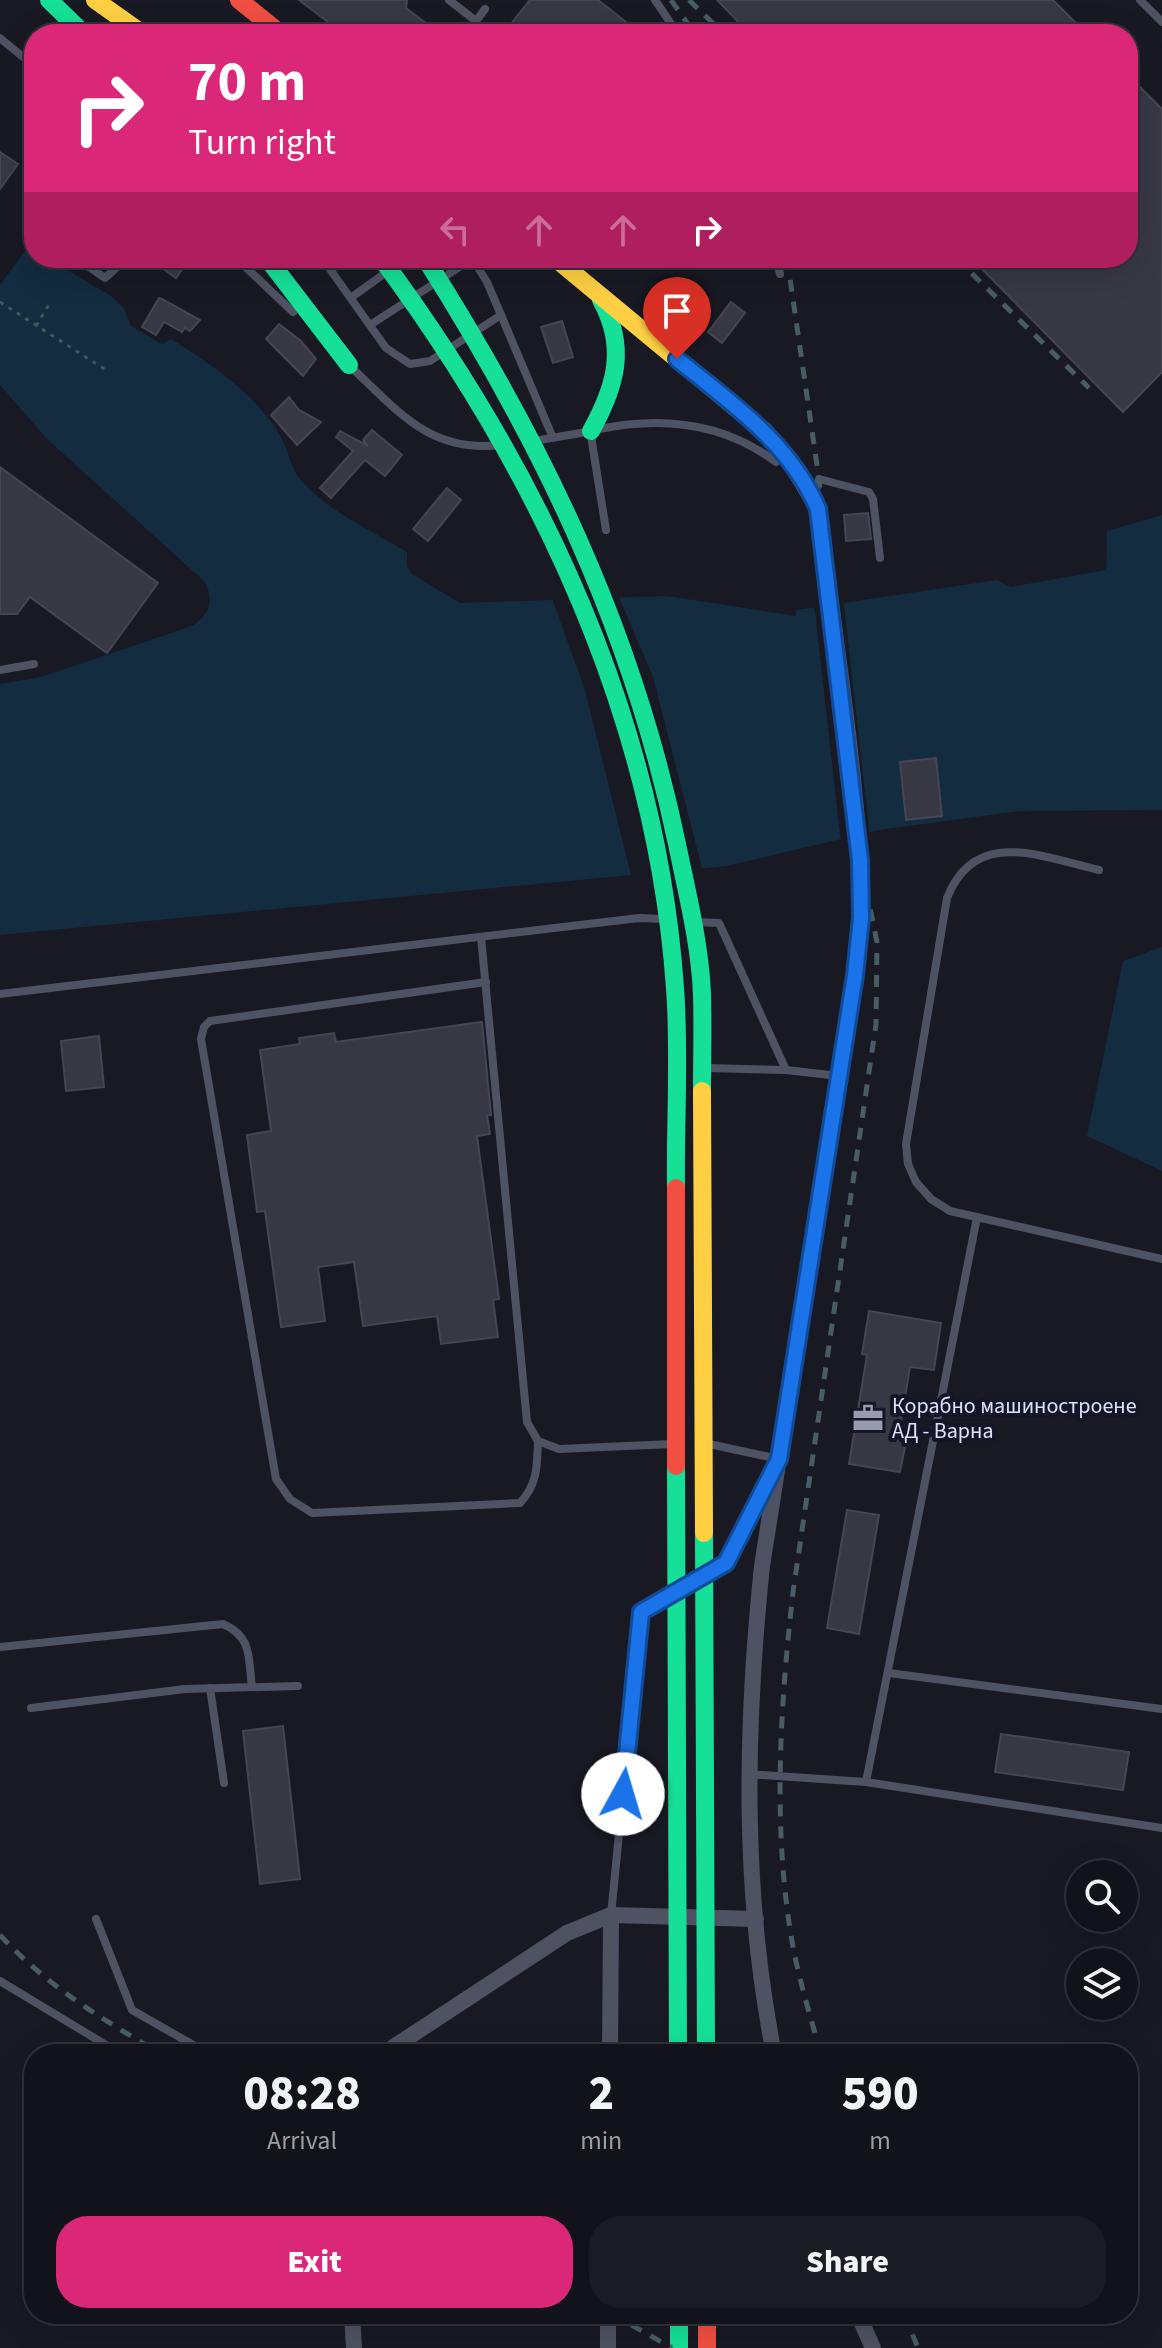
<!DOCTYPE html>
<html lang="en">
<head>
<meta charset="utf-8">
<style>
	body { margin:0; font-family:"Source Sans 3",sans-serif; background:#1b1c23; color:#f1f3f6; height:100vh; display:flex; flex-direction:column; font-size:30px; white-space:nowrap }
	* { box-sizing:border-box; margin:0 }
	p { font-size:26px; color:#9c9ea2 }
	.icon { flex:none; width:44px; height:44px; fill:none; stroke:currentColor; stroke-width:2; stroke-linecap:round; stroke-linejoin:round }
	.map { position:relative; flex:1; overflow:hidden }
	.details { position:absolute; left:24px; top:2044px; width:1114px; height:280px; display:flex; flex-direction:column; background:#12131a; border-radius:32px; box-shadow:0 8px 32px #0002,0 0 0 2px #313239 }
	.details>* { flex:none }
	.banner { position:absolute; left:24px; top:24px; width:1114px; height:244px; border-radius:32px; box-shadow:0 8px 32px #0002,0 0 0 2px #313239; background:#db2777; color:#fff; overflow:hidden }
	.buttons { position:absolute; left:1066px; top:1860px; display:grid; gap:16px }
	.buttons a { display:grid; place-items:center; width:72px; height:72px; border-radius:50%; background:#12131a; box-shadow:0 8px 32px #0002,0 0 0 2px #313239; font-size:40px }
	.pin { position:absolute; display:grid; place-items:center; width:68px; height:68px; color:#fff; margin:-82px -34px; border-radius:50% 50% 50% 0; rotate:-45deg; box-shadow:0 0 8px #0007 }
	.pin .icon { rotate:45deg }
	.me { position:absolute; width:88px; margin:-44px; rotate:6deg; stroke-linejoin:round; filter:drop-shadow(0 0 6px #0008) }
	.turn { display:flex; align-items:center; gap:28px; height:168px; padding:0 32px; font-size:36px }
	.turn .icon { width:104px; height:104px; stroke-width:2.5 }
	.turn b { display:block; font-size:56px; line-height:68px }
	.lanes { display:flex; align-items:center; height:76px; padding:0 32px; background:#0003; justify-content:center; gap:40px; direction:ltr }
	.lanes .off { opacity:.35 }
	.eta { display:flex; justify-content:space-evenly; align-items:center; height:136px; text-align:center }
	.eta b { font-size:48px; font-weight:800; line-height:56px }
	.action { display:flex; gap:16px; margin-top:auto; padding:16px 32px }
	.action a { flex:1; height:92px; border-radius:32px; background:#db2777; color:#fff; font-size:32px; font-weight:800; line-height:92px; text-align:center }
	.action a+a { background:#1b1c23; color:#f1f3f6 }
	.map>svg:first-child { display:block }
	.water { fill:#132c3f }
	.pier { fill:#181923 }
	.building { fill:#373844; stroke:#454554; stroke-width:2 }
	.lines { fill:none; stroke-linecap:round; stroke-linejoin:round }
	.path { stroke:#47545b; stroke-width:3; stroke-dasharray:4 6; stroke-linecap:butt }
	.lane { stroke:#4e5262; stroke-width:8 }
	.street { stroke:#4e5262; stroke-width:16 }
	.fast { stroke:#16e098; stroke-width:18 }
	.slow { stroke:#ffcf43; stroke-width:18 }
	.jam { stroke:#f24e42; stroke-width:18 }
	.rail { stroke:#475c64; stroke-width:5; stroke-dasharray:12 10; stroke-linecap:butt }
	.fast-bridge { stroke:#16e098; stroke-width:18 }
	.slow-bridge { stroke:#ffcf43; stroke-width:18 }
	.jam-bridge { stroke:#f24e42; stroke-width:18 }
	.route-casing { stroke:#114b97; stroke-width:20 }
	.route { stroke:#1a73e8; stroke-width:14 }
	.labels { text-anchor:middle; stroke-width:8; stroke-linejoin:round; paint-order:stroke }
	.poi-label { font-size:22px; fill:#dfe1fa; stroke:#141527; text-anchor:start }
</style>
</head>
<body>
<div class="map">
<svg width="1162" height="2348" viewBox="0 0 1162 2348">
	<rect width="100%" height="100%" fill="#181923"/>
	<g class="water">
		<path d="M28,247L34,250V258H47L111,296L124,308L131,326L162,344L171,339C210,363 251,391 277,430C287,444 290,467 300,479C327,511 372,531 407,552V566L412,574L460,603L667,596L796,616V610L997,580L1011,587L1106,570L1107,531L1162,515V810L1019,811L879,830L727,866L0,935V684L41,677L192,626C210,615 215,599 204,581L47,439L0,385V285Z"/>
		<polygon points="1162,947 1162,1171 1087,1136 1123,961"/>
	</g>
	<g class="pier">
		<polygon points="618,595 653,677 703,872 632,879 585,690 552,598"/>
		<polygon points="843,597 870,836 841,843 814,602"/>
	</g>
	<g class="building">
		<polygon points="299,0 407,0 406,8 440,34 344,34"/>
		<polygon points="530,0 598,0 626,22 617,34 503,34"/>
		<polygon points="717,0 1053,0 1087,34 750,34"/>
		<polygon points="1128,75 1162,109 1162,372 1123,412 971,258 1128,258"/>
		<polygon points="0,152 18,164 0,189"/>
		<polygon points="148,258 190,258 176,278"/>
		<polygon points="159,298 162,299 200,320 190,331 185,328 182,332 164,322 156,335 142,327"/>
		<polygon points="731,302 745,313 722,343 708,332"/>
		<polygon points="562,321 573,357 553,363 541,327"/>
		<polygon points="279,324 301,341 316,359 303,376 266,339"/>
		<polygon points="289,397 299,410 321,422 297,445 271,415"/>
		<polygon points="372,430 402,455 385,476 365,460 331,498 320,488 353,451 336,437 340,431 368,446 363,440"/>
		<polygon points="0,467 158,583 107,653 30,597 17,614 0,614"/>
		<polygon points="447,488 461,500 428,541 413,529"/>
		<polygon points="868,513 871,539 846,541 844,515"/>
		<polygon points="936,758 942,816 906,820 900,762"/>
		<polygon points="482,1022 491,1115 487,1115 490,1134 477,1136 499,1299 493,1300 498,1337 441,1344 437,1316 363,1326 354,1262 318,1267 325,1321 281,1327 265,1211 257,1212 247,1135 271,1131 260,1050 300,1044 299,1038 334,1033 336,1042"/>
		<polygon points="99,1036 104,1087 66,1091 61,1041"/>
		<polygon points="869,1311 941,1323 934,1370 910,1367 898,1440 906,1442 900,1472 849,1464 867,1355 862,1354"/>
		<polygon points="847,1510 879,1515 859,1634 827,1628"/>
		<polygon points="283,1726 300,1879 260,1884 243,1731"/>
		<polygon points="1001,1734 1129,1752 1123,1790 995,1772"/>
	</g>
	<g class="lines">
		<g class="path">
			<polyline points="0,302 106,370"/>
			<polyline points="36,326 50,303"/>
		</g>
		<g class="lane">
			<polyline points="449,0 476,21 485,9"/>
			<polyline points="655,0 678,34"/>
			<polyline points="1140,0 1162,22"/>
			<polyline points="0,38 34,66"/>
			<polyline points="76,258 105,278 127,258"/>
			<polyline points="236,258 293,312"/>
			<polyline points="322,258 386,348 410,364 430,361 501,315"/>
			<polyline points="472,258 487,282 553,438"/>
			<polyline points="776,258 780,274"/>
			<polyline points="352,297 406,258"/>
			<polyline points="370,325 472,259"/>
			<path d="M352,368C398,411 430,453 499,445"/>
			<path d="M599,429C662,416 724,423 776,462"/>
			<polyline points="591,436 606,530"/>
			<polyline points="540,440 586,432"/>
			<polyline points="816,490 819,479 869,492 873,499 880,558"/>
			<polyline points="0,670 34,664"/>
			<path d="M1099,870C1042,857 975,826 947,898L906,1144L908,1164L916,1182L931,1199L950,1211L1162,1259"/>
			<polyline points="696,922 719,923 786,1070 839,1076"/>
			<polyline points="481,937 527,1422 538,1441 559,1449 672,1444"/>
			<path d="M486,982L210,1021L204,1027L201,1039L276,1479L290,1499L312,1513L520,1503C538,1484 537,1465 538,1441"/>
			<polyline points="0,994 639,918 663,919"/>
			<polyline points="707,1068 786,1070"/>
			<polyline points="709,1444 779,1459 778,1461"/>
			<polyline points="710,1572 726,1563 772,1473"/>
			<path d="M0,1647L223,1624C253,1637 248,1658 252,1687"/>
			<polyline points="889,1673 1162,1709"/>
			<polyline points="210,1688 224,1783"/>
			<polyline points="31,1708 185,1689 298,1686"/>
			<polyline points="747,1774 866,1782 1162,1828"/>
			<polyline points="866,1782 977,1217"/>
			<polyline points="611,1915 641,1612 671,1595"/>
			<polyline points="96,1919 132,2010 209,2054"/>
			<polyline points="0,1981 121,2054"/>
		</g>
		<g class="street">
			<polyline points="383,2054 567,1933 611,1915 756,1919"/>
			<polyline points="610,2054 611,1915"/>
			<path d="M774,2054C742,1892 745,1730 762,1566L855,975C872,829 836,672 822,525L813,499"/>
			<polyline points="352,2314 354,2348"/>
			<polyline points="858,2314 873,2348"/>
			<polyline points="608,2348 608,2314"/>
		</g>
		<g class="fast">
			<polyline points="49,0 84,34"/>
			<polyline points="267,258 349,365"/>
			<path d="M591,431C616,386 627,347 601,300"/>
			<polyline points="679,2314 679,2348"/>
		</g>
		<g class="slow">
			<polyline points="95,0 143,34"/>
			<polyline points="555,258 764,431 791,462 813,499"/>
		</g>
		<g class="jam">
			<polyline points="239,0 281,34"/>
			<polyline points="707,2314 707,2348"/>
		</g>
		<g class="rail">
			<polyline points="671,0 695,34"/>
			<polyline points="689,0 724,34"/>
			<polyline points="787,258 819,479 825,559"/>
			<polyline points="956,258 1089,388"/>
			<path d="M0,1935C47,1986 102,2019 161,2054"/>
			<path d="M821,2054C811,2019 800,1983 793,1947C772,1831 780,1708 793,1592L876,1024L877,942L860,860"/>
			<polyline points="612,2314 672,2348"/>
			<polyline points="904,2314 918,2348"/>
		</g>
		<g class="fast-bridge">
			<path d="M381,258C540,473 656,719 675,988C680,1054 675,1122 676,1188"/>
			<path d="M425,258C543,444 632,628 677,844C687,893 700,944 702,994C703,1026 702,1058 702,1091"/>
			<polyline points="676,1466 678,2054"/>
			<polyline points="704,1533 706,2054"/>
		</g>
		<polyline class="slow-bridge" points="702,1091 704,1533"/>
		<polyline class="jam-bridge" points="676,1188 676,1466"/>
	</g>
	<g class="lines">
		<g class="route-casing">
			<path id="route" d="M623,1794L641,1612L726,1563L779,1459L855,975L861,918L860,860L818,509C790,443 731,403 677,359"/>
		</g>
		<use href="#route" class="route"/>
	</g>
	<defs>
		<g id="office-bare" transform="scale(2.4)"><path d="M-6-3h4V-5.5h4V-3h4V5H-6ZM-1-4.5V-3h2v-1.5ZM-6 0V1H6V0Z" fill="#999baf" stroke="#141527" stroke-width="2.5" paint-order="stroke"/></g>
	</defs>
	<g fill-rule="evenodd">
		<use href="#office-bare" x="868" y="1418"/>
	</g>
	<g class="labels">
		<g class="poi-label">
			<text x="892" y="1413">Корабно машиностроене<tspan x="892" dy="25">АД - Варна</tspan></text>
		</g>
	</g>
</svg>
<div class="buttons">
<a><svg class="icon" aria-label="search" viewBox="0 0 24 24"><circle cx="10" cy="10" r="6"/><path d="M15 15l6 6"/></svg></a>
<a><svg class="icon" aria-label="layers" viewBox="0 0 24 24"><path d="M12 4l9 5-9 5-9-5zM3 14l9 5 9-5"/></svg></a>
</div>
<div class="pin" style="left:677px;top:359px;background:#d93025"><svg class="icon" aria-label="arrive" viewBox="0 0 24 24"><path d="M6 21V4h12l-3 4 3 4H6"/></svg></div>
<svg class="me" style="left:623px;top:1794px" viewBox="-20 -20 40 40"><circle r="19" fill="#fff"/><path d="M0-13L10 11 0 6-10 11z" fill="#1a73e8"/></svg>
<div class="banner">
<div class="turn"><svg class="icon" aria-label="right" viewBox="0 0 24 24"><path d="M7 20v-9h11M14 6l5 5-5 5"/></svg><div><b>70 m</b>Turn right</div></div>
<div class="lanes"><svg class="icon off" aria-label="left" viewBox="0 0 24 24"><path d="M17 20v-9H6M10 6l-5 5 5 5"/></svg><svg class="icon off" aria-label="ahead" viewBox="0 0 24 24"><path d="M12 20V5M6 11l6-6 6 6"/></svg><svg class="icon off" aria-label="ahead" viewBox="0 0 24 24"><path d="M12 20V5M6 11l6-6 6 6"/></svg><svg class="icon" aria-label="right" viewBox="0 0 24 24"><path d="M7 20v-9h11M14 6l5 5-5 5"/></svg></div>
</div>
<section class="details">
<div class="eta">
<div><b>08:28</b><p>Arrival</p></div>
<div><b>2</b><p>min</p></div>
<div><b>590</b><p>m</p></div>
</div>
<div class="action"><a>Exit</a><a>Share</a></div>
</section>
</div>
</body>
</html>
